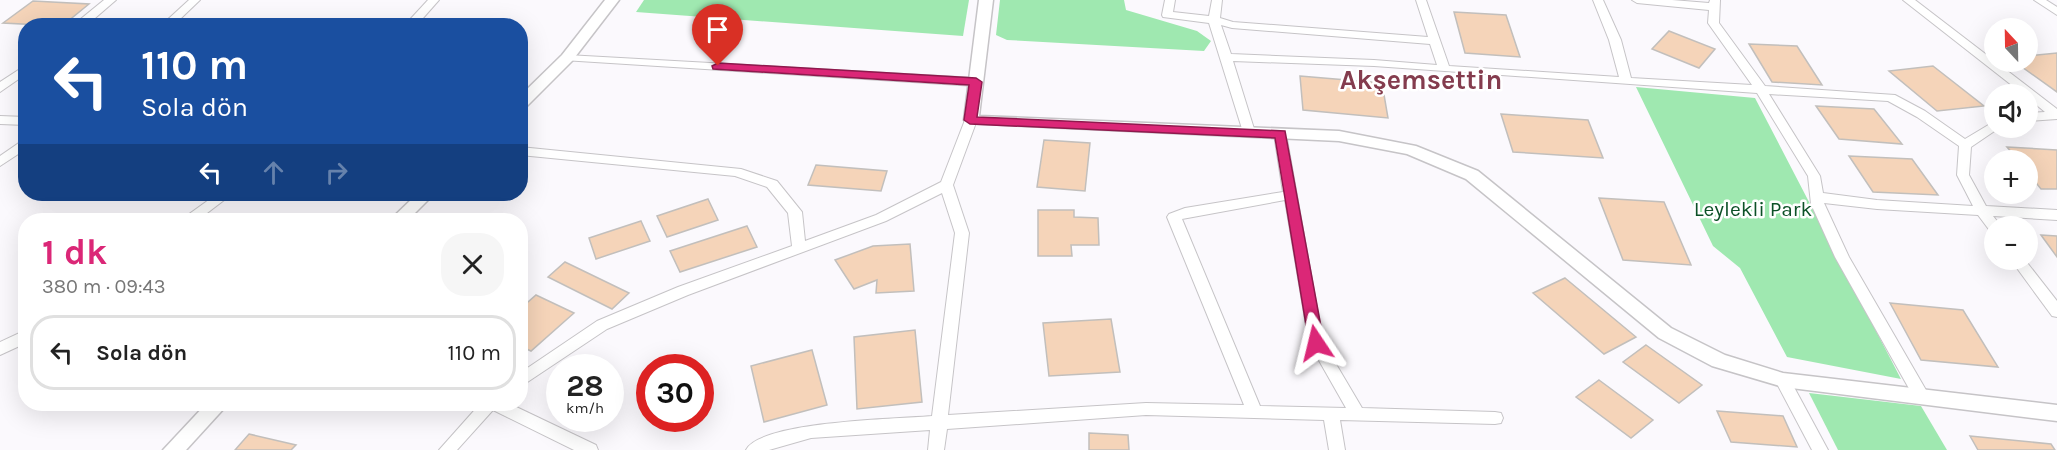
<!DOCTYPE html>
<html lang="tr">
<head>
<meta charset="utf-8">
<style>
	body { margin:0; font-family:Karla,sans-serif; background:#f6f6f6; color:#222; height:100vh; display:flex; flex-direction:column; font-size:22px; white-space:nowrap }
	* { box-sizing:border-box; margin:0 }
	p { font-size:20px; color:#767676 }
	.icon { flex:none; width:33px; height:33px; fill:none; stroke:currentColor; stroke-width:2; stroke-linecap:round; stroke-linejoin:round }
	.map { position:relative; flex:1; overflow:hidden }
	.drawer { position:absolute; left:18px; top:213px; width:510px; height:198px; display:flex; flex-direction:column; background:#fff; border-radius:24px; box-shadow:0 6px 24px #0002 }
	.drawer>* { flex:none }
	.top-card { position:absolute; left:18px; top:18px; width:510px; height:183px; border-radius:24px; box-shadow:0 6px 24px #0002; background:#1a4fa0; color:#fff; overflow:hidden }
	.needle { width:39px; rotate:338deg }
	.fabs { position:absolute; left:1984px; top:18px; display:grid; gap:12px }
	.fabs a { display:grid; place-items:center; width:54px; height:54px; border-radius:50%; background:#fff; box-shadow:0 6px 24px #0002; font-size:30px }
	.speed { position:absolute; left:546px; top:354px; display:flex; gap:12px; font-size:30px; font-weight:700; text-align:center }
	.speed>* { display:grid; place-content:center; width:78px; height:78px; border-radius:50%; background:#fff; box-shadow:0 6px 24px #0002; line-height:1 }
	.speed small { font-size:15px; font-weight:400 }
	.speed .limit { border:9px solid #d22; background:#fff; color:#111 }
	.pin { position:absolute; display:grid; place-items:center; width:51px; height:51px; color:#fff; margin:-62px -26px; border-radius:50% 50% 50% 0; rotate:-45deg; box-shadow:0 0 6px #0007 }
	.pin .icon { rotate:45deg }
	.me { position:absolute; width:66px; margin:-33px; rotate:350deg; stroke-linejoin:round; filter:drop-shadow(0 0 4px #0008) }
	.turn { display:flex; align-items:center; gap:21px; height:126px; padding:0 24px; font-size:27px }
	.turn .icon { width:78px; height:78px; stroke-width:2.5 }
	.turn b { display:block; font-size:42px; line-height:51px }
	.lanes { display:flex; align-items:center; height:57px; padding:0 24px; background:#0003; justify-content:center; gap:30px; direction:ltr }
	.lanes .off { opacity:.35 }
	.round { display:grid; place-items:center; flex:none; width:63px; height:63px; border-radius:24px; background:#f6f6f6 }
	.headline { display:flex; align-items:center; justify-content:space-between; height:102px; padding:0 24px }
	h1 { font-size:36px; font-weight:700; line-height:45px; color:#db2777 }
	ul { padding:0; list-style:none }
	li { display:flex; align-items:center; gap:18px; height:75px; margin:0 12px 9px; padding:0 12px; border:3px solid #e0e0e0; border-radius:24px }
	li div { flex:1 }
	li b { display:block; font-size:22px }
	li em { font-style:normal }
	.map>svg:first-child { display:block }
	.green { fill:#9fe8b0 }
	.building { fill:#f5d4b9; stroke:#c2bfbc; stroke-width:1.5 }
	.lines { fill:none; stroke-linecap:round; stroke-linejoin:round }
	.minor-casing { stroke:#c6c4c7; stroke-width:2 }
	.tertiary-casing { stroke:#c6c4c7; stroke-width:3 }
	.minor { fill:#fff; fill-rule:evenodd }
	.tertiary { fill:#fff; fill-rule:evenodd }
	.route { fill:#db2777; stroke:#8e194d; stroke-width:1.5 }
	.labels { text-anchor:middle; stroke-width:5; stroke-linejoin:round; paint-order:stroke }
	.park-label { font-size:21px; fill:#0c5127; stroke:#fff }
	.district-label { font-size:27px; font-weight:bold; fill:#843c4e; stroke:#fff }
</style>
</head>
<body>
<div class="map">
<svg width="2057" height="450" viewBox="0 0 2057 450">
	<rect width="100%" height="100%" fill="#fbf9fd"/>
	<g class="green">
		<polygon points="644,0 969,0 963,36 636,12"/>
		<polygon points="1000,0 1124,0 1126,10 1197,31 1211,41 1204,51 1007,40 996,35"/>
		<polygon points="1636,87 1755,98 1901,379 1787,357 1740,268 1713,246"/>
		<polygon points="1809,393 1921,406 1947,450 1838,450"/>
	</g>
	<g class="building">
		<polygon points="33,1 89,4 62,26 3,23"/>
		<polygon points="1454,12 1506,15 1520,57 1465,53"/>
		<polygon points="1669,31 1715,49 1699,68 1652,49"/>
		<polygon points="1749,44 1797,46 1822,85 1772,82"/>
		<polygon points="2057,53 2057,92 2015,62 2028,62 2028,56"/>
		<polygon points="1933,66 1984,106 1937,111 1889,71"/>
		<polygon points="1300,76 1382,83 1388,118 1303,110"/>
		<polygon points="1816,106 1874,109 1902,144 1839,139"/>
		<polygon points="1501,114 1588,120 1603,158 1513,152"/>
		<polygon points="1044,140 1090,143 1085,191 1037,187"/>
		<polygon points="2007,147 2057,150 2057,189 2041,189 2028,173 2028,160 2018,160"/>
		<polygon points="1849,156 1912,159 1938,195 1873,192"/>
		<polygon points="816,165 887,171 881,191 808,185"/>
		<polygon points="1599,198 1664,202 1691,265 1623,260"/>
		<polygon points="708,199 718,220 667,237 657,216"/>
		<polygon points="1038,210 1074,210 1074,217 1098,218 1099,245 1071,245 1072,256 1038,256"/>
		<polygon points="641,221 650,241 596,259 589,238"/>
		<polygon points="747,226 757,247 680,272 670,251"/>
		<polygon points="2041,235 2057,236 2057,257"/>
		<polygon points="910,244 914,291 876,293 877,280 854,289 835,260 873,246"/>
		<polygon points="565,262 629,293 612,309 548,277"/>
		<polygon points="1565,278 1636,337 1604,354 1533,293"/>
		<polygon points="536,295 574,313 531,351 520,346 520,309"/>
		<polygon points="1890,303 1963,310 1998,367 1921,360"/>
		<polygon points="1111,319 1120,372 1049,376 1043,323"/>
		<polygon points="915,330 922,402 857,409 854,337"/>
		<polygon points="1646,345 1702,385 1679,403 1623,362"/>
		<polygon points="812,350 827,405 764,422 751,366"/>
		<polygon points="1599,380 1653,420 1631,438 1576,397"/>
		<polygon points="1717,411 1783,416 1797,447 1731,442"/>
		<polygon points="1089,433 1128,435 1129,450 1089,450"/>
		<polygon points="249,434 296,445 291,450 235,450"/>
		<polygon points="1970,436 2051,444 2055,450 1978,450"/>
	</g>
	<g class="lines">
		<g class="minor-casing">
			<g id="minor">
				<polygon points="104,0 116,0 94,19 165,22 189,0 200,0 177,22 194,23 199,26 77,26 77,22"/>
				<polygon points="428,0 439,0 416,26 404,26"/>
				<path d="M1165,0H1175L1173,12L1209,16L1212,0H1222L1220,18L1233,22L1428,37L1416,0H1426L1449,66L1619,77L1609,40L1593,0H1603L1621,40L1631,78L1752,85L1708,23L1709,10L1637,3L1632,0H1672L1709,3L1710,0H1720L1719,23L1765,86L1895,95L1925,111L1965,139L1995,121V128H1999L1971,147L1969,175L1986,206L2057,210V220L1993,216L2001,226H1995V233L1990,231L1978,215L1877,209L1824,203L1849,257L1930,397L1928,401L1922,403L1916,401L1835,257L1811,204L1808,176L1757,93L1374,66L1233,61L1255,132L1249,136L1243,132L1209,23L1163,17L1162,15ZM1221,25L1232,28L1430,44L1437,65L1374,60L1231,54ZM1769,94L1888,101L1917,117L1959,146L1957,175L1973,206L1877,200L1823,193L1820,176Z"/>
				<polygon points="1903,0 1915,0 2057,109 2057,119 2028,121 2028,113 2045,112 2028,98 2028,94 2023,94"/>
				<polygon points="2034,0 2046,0 2057,7 2057,15"/>
				<polygon points="567,55 976,78 982,82 976,86 563,60 561,58"/>
				<polygon points="26,65 26,74 0,92 0,82"/>
				<polygon points="0,116 26,117 26,125 0,124"/>
				<path d="M971,116L977,120L953,185L969,233L948,415L1146,403L1244,405L1167,217L1169,214L1185,208L1283,192L1274,134L1280,130L1286,134L1323,342L1362,408L1495,412L1501,413L1503,418L1501,423L1495,424L1340,420L1345,450H1329L1324,420L1146,415L947,429L944,450H928L930,430L811,438L769,450H746C760,421 899,419 932,416L955,233L942,193L886,221L688,295L607,329L520,387V373L597,321L678,287L792,246L788,213L767,187L735,176L520,155V147L741,169L777,181L802,212L805,241L876,215L941,182L965,120ZM1285,200L1309,343L1346,408L1260,406L1182,219Z"/>
				<polygon points="26,138 26,149 0,166 0,156"/>
				<polygon points="217,194 232,194 198,220 184,220 185,217"/>
				<polygon points="2011,260 2025,260 2057,301 2057,317 2052,316"/>
				<polygon points="26,330 26,343 0,355 0,342"/>
				<polygon points="1783,374 1788,376 1828,450 1812,450 1775,380 1778,376"/>
				<polygon points="480,404 510,404 596,445 598,450 574,450 493,410 457,450 439,450"/>
			</g>
		</g>
		<g class="tertiary-casing">
			<g id="tertiary">
				<polygon points="605,0 619,0 572,61 525,108 520,109 520,96 562,55"/>
				<polygon points="979,0 993,0 979,116 1339,131 1416,146 1478,171 1671,328 1725,355 1783,373 2057,405 2057,421 1783,387 1712,366 1659,338 1466,179 1407,154 1339,141 966,123 964,120"/>
				<polygon points="417,194 434,194 408,220 390,220"/>
				<polygon points="206,404 228,404 186,450 163,450"/>
			</g>
		</g>
		<use href="#minor" class="minor"/>
		<use href="#tertiary" class="tertiary"/>
	</g>
	<polygon class="route" points="718,63 976,78 982,82 977,117 1285,131 1324,343 1316,348 1309,343 1275,138 970,124 964,120 969,85 713,69 712,66"/>
	<g class="labels">
		<g class="park-label">
			<text x="1753" y="216">Leylekli Park</text>
		</g>
		<g class="district-label">
			<text x="1421" y="89">Akşemsettin</text>
		</g>
	</g>
</svg>
<div class="fabs">
<a><svg class="needle" viewBox="-14 -14 28 28"><path d="M0-13l5 13h-10z" fill="#e53935"/><path d="M0 13l5-13h-10z" fill="#767676"/></svg></a>
<a><svg class="icon" aria-label="sound" viewBox="0 0 24 24"><path d="M4 9h4l5-4v14l-5-4H4zM17 9q2 3 0 6"/></svg></a>
<a>+</a>
<a>−</a>
</div>
<div class="speed"><div>28<small>km/h</small></div><div class="limit">30</div></div>
<div class="pin" style="left:718px;top:66px;background:#d93025"><svg class="icon" aria-label="arrive" viewBox="0 0 24 24"><path d="M6 21V4h12l-3 4 3 4H6"/></svg></div>
<svg class="me" style="left:1316px;top:343px" viewBox="-20 -20 40 40"><path d="M0-17L14 15 0 8-14 15z" fill="#db2777" stroke="#fff" stroke-width="4"/></svg>
<div class="top-card">
<div class="turn"><svg class="icon" aria-label="left" viewBox="0 0 24 24"><path d="M17 20v-9H6M10 6l-5 5 5 5"/></svg><div><b>110 m</b>Sola dön</div></div>
<div class="lanes"><svg class="icon" aria-label="left" viewBox="0 0 24 24"><path d="M17 20v-9H6M10 6l-5 5 5 5"/></svg><svg class="icon off" aria-label="ahead" viewBox="0 0 24 24"><path d="M12 20V5M6 11l6-6 6 6"/></svg><svg class="icon off" aria-label="right" viewBox="0 0 24 24"><path d="M7 20v-9h11M14 6l5 5-5 5"/></svg></div>
</div>
<section class="drawer">
<div class="headline"><div><h1>1 dk</h1><p>380 m · 09:43</p></div><a class="round"><svg class="icon" aria-label="close" viewBox="0 0 24 24"><path d="M6 6l12 12M18 6L6 18"/></svg></a></div>
<ul>
<li><svg class="icon" aria-label="left" viewBox="0 0 24 24"><path d="M17 20v-9H6M10 6l-5 5 5 5"/></svg><div><b>Sola dön</b></div><em>110 m</em></li>
</ul>
</section>
</div>
</body>
</html>
